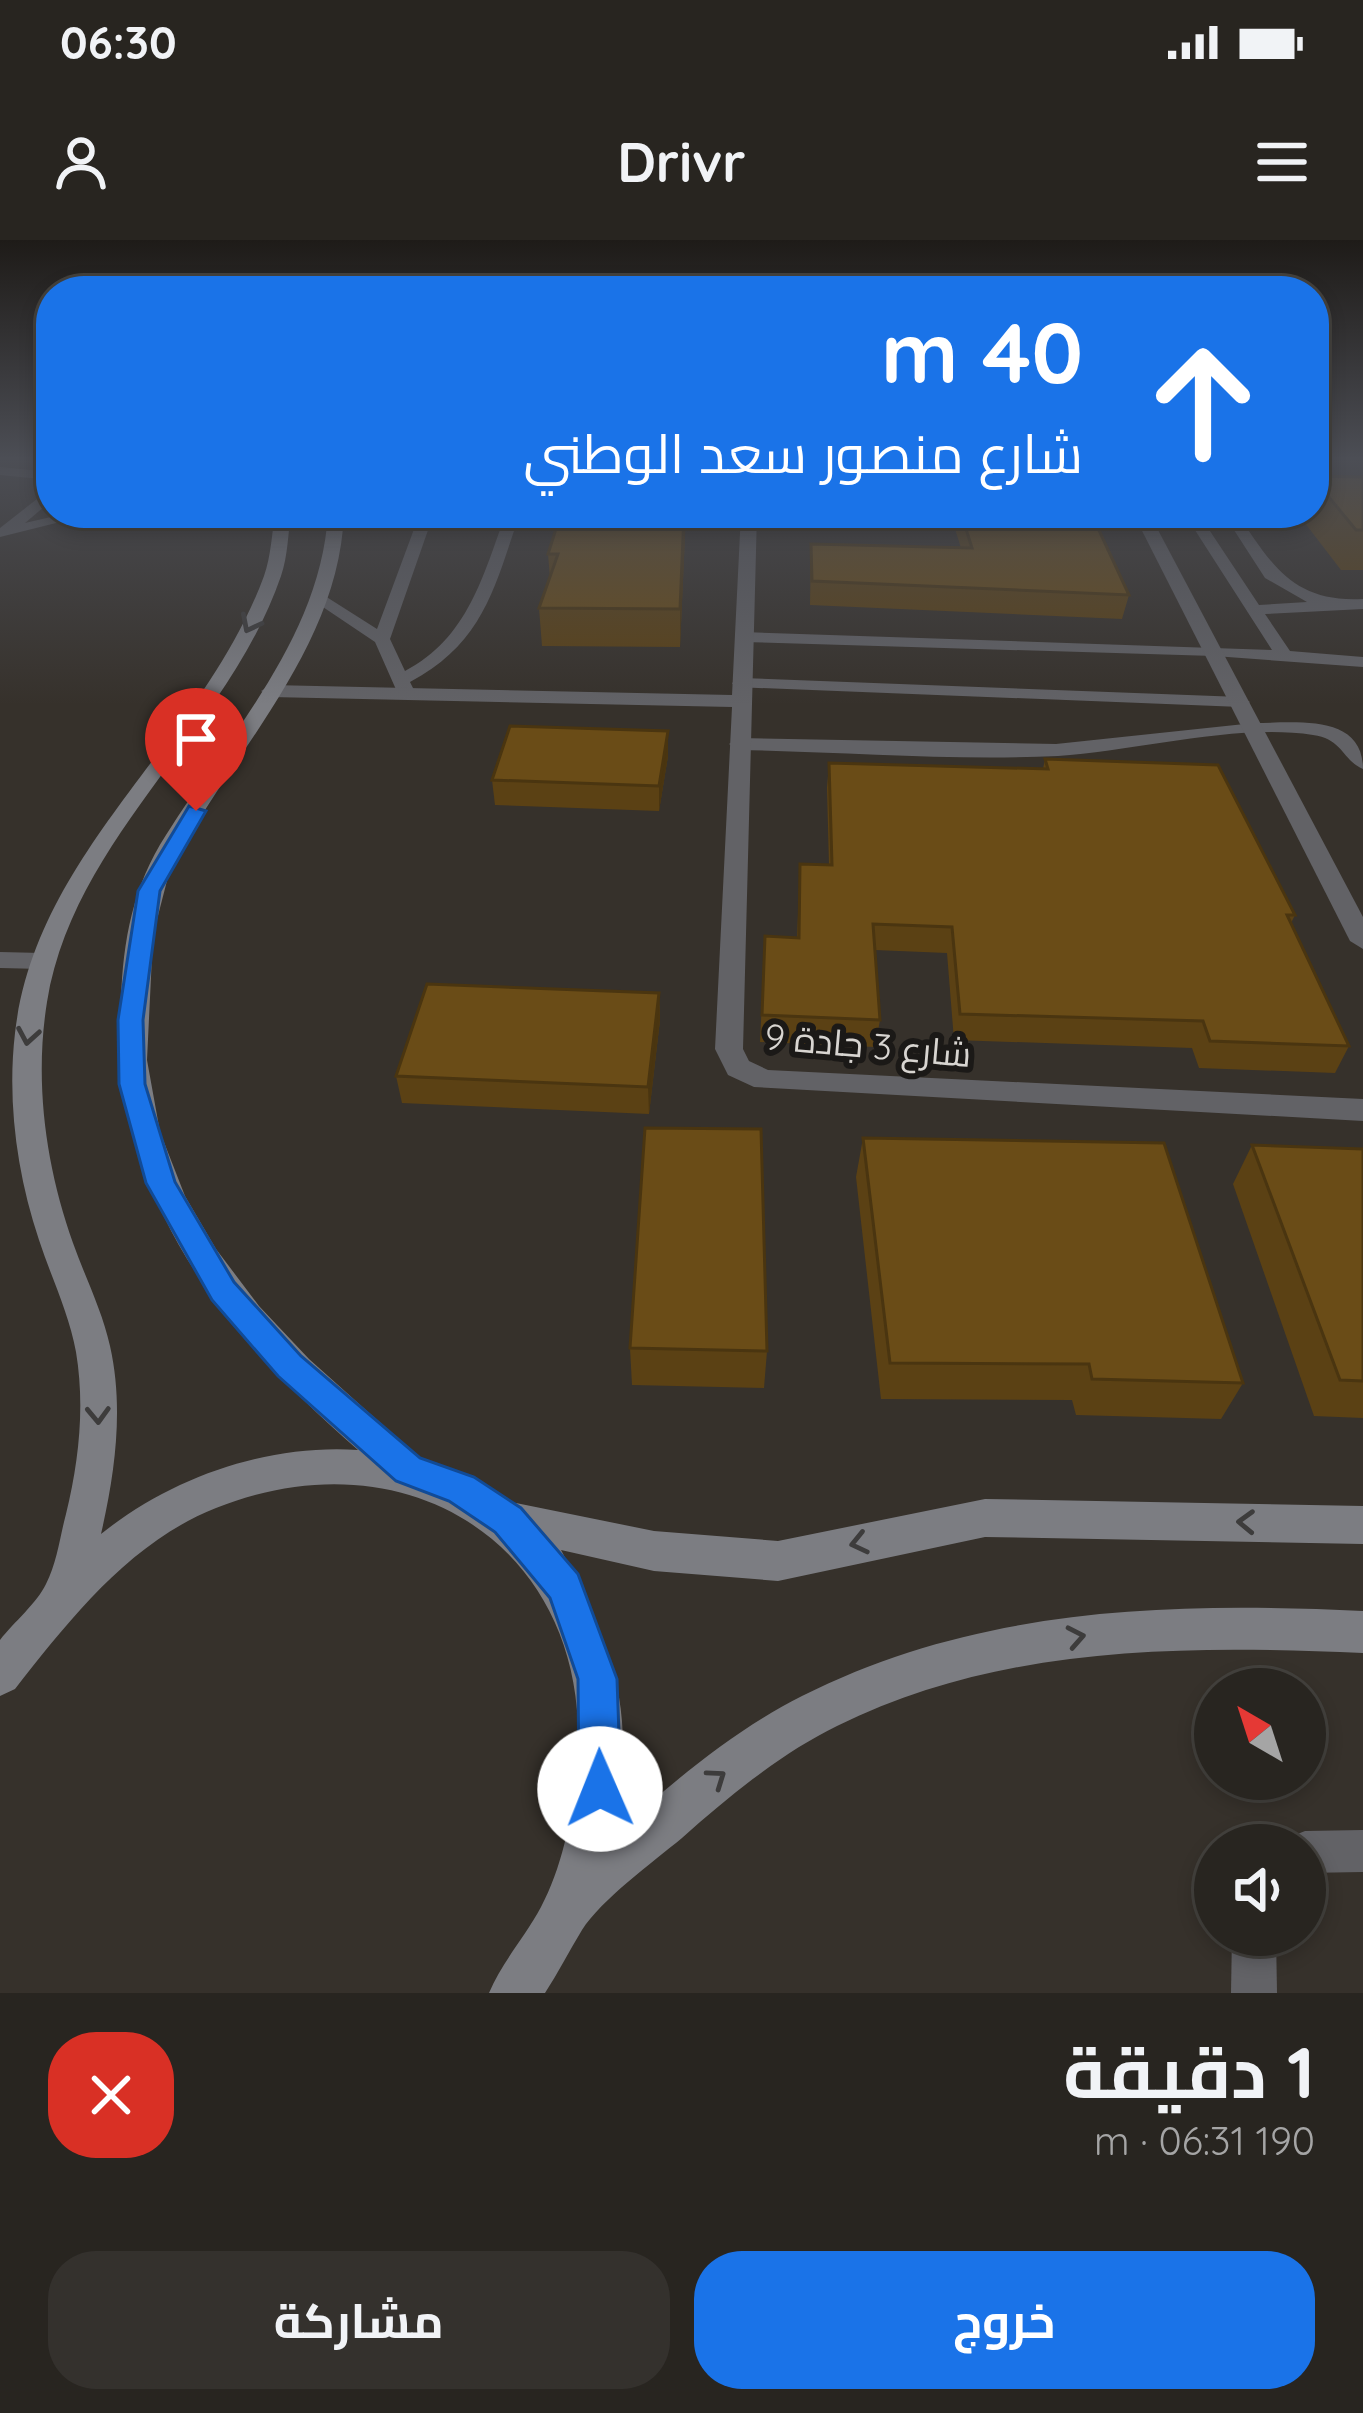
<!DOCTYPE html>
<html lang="ar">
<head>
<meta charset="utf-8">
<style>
	body { margin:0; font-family:Quicksand,Cairo,sans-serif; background:#34312d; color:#f1f3f6; direction:rtl; height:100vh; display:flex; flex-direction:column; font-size:45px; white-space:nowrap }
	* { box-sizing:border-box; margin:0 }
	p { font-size:39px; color:#a5a5a5 }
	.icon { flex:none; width:66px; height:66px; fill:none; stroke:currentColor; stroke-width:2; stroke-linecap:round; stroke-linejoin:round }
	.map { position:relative; height:1753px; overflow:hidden; direction:ltr }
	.details { display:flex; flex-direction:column; background:#282520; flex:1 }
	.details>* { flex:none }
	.guide { position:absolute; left:36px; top:36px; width:1293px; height:252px; border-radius:48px; box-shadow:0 6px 18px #0003,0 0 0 3px #44423e; direction:rtl; background:#1a73e8; color:#fff; overflow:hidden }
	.needle { width:78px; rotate:321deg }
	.buttons { position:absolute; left:1194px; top:1428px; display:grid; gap:24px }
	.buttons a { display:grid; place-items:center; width:132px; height:132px; border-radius:50%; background:#282520; box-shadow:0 6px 18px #0003,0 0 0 3px #44423e; font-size:60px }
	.pin { position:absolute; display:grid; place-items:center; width:102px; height:102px; color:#fff; margin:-123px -51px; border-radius:50% 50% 50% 0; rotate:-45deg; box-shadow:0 0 12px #0007 }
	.pin .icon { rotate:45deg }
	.me { position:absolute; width:132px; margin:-66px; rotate:359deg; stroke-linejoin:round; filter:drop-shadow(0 0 9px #0008) }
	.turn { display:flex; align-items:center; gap:42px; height:252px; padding:0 48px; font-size:54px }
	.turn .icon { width:156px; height:156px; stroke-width:2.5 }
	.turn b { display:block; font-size:84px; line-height:102px }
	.round { display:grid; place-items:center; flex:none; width:126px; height:126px; border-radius:48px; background:#34312d }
	.summary { display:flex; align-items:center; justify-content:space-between; height:204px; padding:0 48px }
	h1 { font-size:72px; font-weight:700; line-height:90px }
	.cta { display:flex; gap:24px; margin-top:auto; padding:24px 48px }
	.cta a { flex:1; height:138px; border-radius:48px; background:#1a73e8; color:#fff; font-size:48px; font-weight:700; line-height:138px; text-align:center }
	.cta a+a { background:#34312d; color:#f1f3f6 }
	.status { display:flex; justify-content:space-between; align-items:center; height:84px; padding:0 60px; background:#282520; direction:ltr }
	.status svg { height:33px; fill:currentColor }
	header { display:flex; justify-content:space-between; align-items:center; height:156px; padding:0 48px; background:#282520; font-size:54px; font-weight:700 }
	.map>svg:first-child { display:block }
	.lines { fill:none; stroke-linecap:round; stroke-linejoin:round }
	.lane { fill:#626266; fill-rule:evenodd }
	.street { fill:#626266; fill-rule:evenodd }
	.secondary { fill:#7c7d82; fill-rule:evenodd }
	.wall { fill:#5b4114 }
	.shaded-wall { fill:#4a3510 }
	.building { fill:#6a4c17; stroke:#4a3510; stroke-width:3 }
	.oneway { stroke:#3d3c3c }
	.route { fill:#1a73e8; stroke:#114b97; stroke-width:3 }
	.labels { text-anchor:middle; stroke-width:12; stroke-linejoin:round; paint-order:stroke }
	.street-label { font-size:36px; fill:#d8d5d1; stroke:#1b1917 }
</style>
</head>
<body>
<div class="status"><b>06:30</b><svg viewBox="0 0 49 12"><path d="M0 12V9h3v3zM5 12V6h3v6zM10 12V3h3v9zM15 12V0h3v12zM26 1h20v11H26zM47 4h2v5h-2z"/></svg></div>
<header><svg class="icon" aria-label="menu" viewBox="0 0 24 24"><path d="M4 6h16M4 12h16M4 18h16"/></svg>Drivr<svg class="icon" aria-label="person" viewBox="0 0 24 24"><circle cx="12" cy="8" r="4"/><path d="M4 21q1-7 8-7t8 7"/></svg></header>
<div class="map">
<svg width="1363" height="1753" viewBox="0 0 1363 1753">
	<rect width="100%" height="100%" fill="#36312b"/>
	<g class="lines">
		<g class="lane">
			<path d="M420,273H434L390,399L405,431C468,398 483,336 506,273H520C495,346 484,403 410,442L416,454L407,459L398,454L375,402L311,359L325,356L377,389Z"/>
			<path d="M1184,273H1198L1259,365L1307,362L1265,338L1223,273H1237C1272,326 1294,363 1363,359V369L1265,374L1290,411L1363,417V427L1214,416L743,402L735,397L743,392L1272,410Z"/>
			<polygon points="741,438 1241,457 1250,462 1241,467 735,447 732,443"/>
			<path d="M1254,483C1295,483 1363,473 1363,529C1342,520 1343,499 1313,495C1237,483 1136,511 1058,516C954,521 843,512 738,510L729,504L738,498L1056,504Z"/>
			<polygon points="1363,1590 1363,1632 1305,1633 1305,1605 1286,1605 1290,1597 1305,1591"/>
			<polygon points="1232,1695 1276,1695 1277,1753 1231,1753"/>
		</g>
		<g class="street">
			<polygon points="0,227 51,232 51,240 0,235"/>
			<polygon points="51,248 51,261 25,283 68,273 96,273 0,297 0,288"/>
			<polygon points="741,273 757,273 743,809 749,821 768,830 1363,859 1363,881 754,847 728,835 715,809 732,467 271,457 261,451 271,445 732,455"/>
			<polygon points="1133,273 1149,273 1363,677 1363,709 1350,701"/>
			<polygon points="0,712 42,713 55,721 42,729 0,728"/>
		</g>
		<path class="secondary" d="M275,273H291C288,293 288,316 281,336C228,491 74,596 47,762C34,843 46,927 73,1003C85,1037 102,1070 110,1106C124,1168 115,1233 101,1294C172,1237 267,1204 358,1210C216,1085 113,958 121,760C123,700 133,646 166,595C229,494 321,397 328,273H344C339,412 228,514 169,633L153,695L147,820L160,892L185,956L216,1009L259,1066L309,1119L424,1222L463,1235L511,1262L654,1291L778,1301L985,1259L1363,1266V1304L985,1297L778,1341L654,1331L561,1310C617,1414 638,1478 612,1596C671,1544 732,1491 802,1456C978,1367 1170,1362 1363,1371V1413C1185,1405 1000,1405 837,1486C780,1514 729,1556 682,1598C653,1622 601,1660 582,1690C569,1711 558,1733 545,1753H489C502,1722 525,1697 541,1667C563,1626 573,1572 577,1526C595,1312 412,1190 216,1268C130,1302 70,1379 15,1449L0,1456V1400C14,1382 37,1363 46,1344C57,1323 60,1296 66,1274C79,1221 85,1166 76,1112C69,1073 51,1037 39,1000C17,934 7,862 15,793C36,610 203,502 264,336C271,316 272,293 275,273Z"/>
	</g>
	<g class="wall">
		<polygon points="1314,236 1363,237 1363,330 1341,330 1298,274 1314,273"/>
		<polygon points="561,273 686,273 680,407 542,406 539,368 550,338 548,314"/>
		<polygon points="950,273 1091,273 1129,355 1122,379 810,365 811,304 961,308"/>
		<polygon points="668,491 668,516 659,571 495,565 492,540"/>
		<polygon points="1045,519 1295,675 1291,683 1349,806 1335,833 1199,828 1192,808 954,800 947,713 875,710 880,780 875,807 760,802 765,696 797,698 800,624 829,625 827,548 829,523 1043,529"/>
		<polygon points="659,753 660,780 649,874 402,863 396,836"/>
		<polygon points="863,898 1243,1143 1221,1179 1076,1175 1072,1160 881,1159 856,937"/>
		<polygon points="1252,905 1363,909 1363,1178 1314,1176 1233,944"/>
		<polygon points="630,1108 767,1111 764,1148 632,1145"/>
	</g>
	<g class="shaded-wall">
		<polygon points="684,273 686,273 680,407 680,369"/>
		<polygon points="668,491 668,516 659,571 659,546"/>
		<polygon points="659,753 660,780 649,874 648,847"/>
	</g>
	<g class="building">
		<polygon points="1314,236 1363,237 1363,290 1356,290 1314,239"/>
		<polygon points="561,273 684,273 680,369 539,368 558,314 548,314"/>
		<polygon points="961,273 1091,273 1129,355 812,341 811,304 972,308"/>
		<polygon points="510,486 668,491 659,546 492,540"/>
		<polygon points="1045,519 1218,525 1295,675 1287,675 1349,806 1210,801 1203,781 960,774 952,687 873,684 880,780 762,775 765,696 799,698 800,624 832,625 829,523 1048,529"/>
		<polygon points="427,744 659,753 648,847 396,836"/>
		<polygon points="645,888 761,889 767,1111 630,1108"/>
		<polygon points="863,898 1164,903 1243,1143 1092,1139 1089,1124 890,1123"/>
		<polygon points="1252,905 1363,909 1363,1141 1340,1140"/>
	</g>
	<defs><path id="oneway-chevron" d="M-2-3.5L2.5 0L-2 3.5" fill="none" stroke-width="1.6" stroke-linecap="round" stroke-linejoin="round" transform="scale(3)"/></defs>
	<g class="oneway">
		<use href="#oneway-chevron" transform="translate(250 384) rotate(117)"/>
		<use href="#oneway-chevron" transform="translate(28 796) rotate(100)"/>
		<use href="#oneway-chevron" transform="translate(98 1175) rotate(88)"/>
		<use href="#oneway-chevron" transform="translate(1246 1282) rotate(-178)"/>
		<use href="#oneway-chevron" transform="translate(859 1303) rotate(167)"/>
		<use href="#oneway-chevron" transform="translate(1076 1397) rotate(-11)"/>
		<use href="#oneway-chevron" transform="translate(717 1538) rotate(-35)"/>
	</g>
	<linearGradient id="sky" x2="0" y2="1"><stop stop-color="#1e1b18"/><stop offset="0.47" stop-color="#4c4e55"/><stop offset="1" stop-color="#4c4e55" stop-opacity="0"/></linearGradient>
	<rect width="1363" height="465" fill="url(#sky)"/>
	<polygon class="route" points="189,566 206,571 160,651 143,780 145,844 175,942 234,1042 301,1116 420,1218 474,1237 521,1268 578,1334 617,1439 621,1549 615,1564 600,1570 585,1564 579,1549 578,1439 550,1358 495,1292 449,1261 396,1241 278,1136 212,1060 146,943 119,844 118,780 138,651"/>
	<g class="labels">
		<g class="street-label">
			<text transform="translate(868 805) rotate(5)" y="13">شارع 3 جادة 9</text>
		</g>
	</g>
</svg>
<div class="buttons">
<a><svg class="needle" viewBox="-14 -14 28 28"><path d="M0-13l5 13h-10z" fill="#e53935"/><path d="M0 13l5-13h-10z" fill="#a5a5a5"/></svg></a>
<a><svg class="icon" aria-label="sound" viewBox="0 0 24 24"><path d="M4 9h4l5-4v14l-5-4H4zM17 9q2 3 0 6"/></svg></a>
</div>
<div class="pin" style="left:196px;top:571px;background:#d93025"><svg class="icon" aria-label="arrive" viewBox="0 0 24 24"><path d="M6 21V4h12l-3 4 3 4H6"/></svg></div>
<svg class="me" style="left:600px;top:1549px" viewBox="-20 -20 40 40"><circle r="19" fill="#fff"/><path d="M0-13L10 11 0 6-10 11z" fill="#1a73e8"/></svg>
<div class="guide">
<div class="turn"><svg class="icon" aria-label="ahead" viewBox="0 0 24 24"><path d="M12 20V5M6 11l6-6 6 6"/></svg><div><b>40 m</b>شارع منصور سعد الوطني</div></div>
</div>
</div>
<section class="details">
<div class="summary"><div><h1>1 دقيقة</h1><p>190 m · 06:31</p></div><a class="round" style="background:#d93025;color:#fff"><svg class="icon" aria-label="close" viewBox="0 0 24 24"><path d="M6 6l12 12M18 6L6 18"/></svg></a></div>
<div class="cta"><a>خروج</a><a>مشاركة</a></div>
</section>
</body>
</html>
